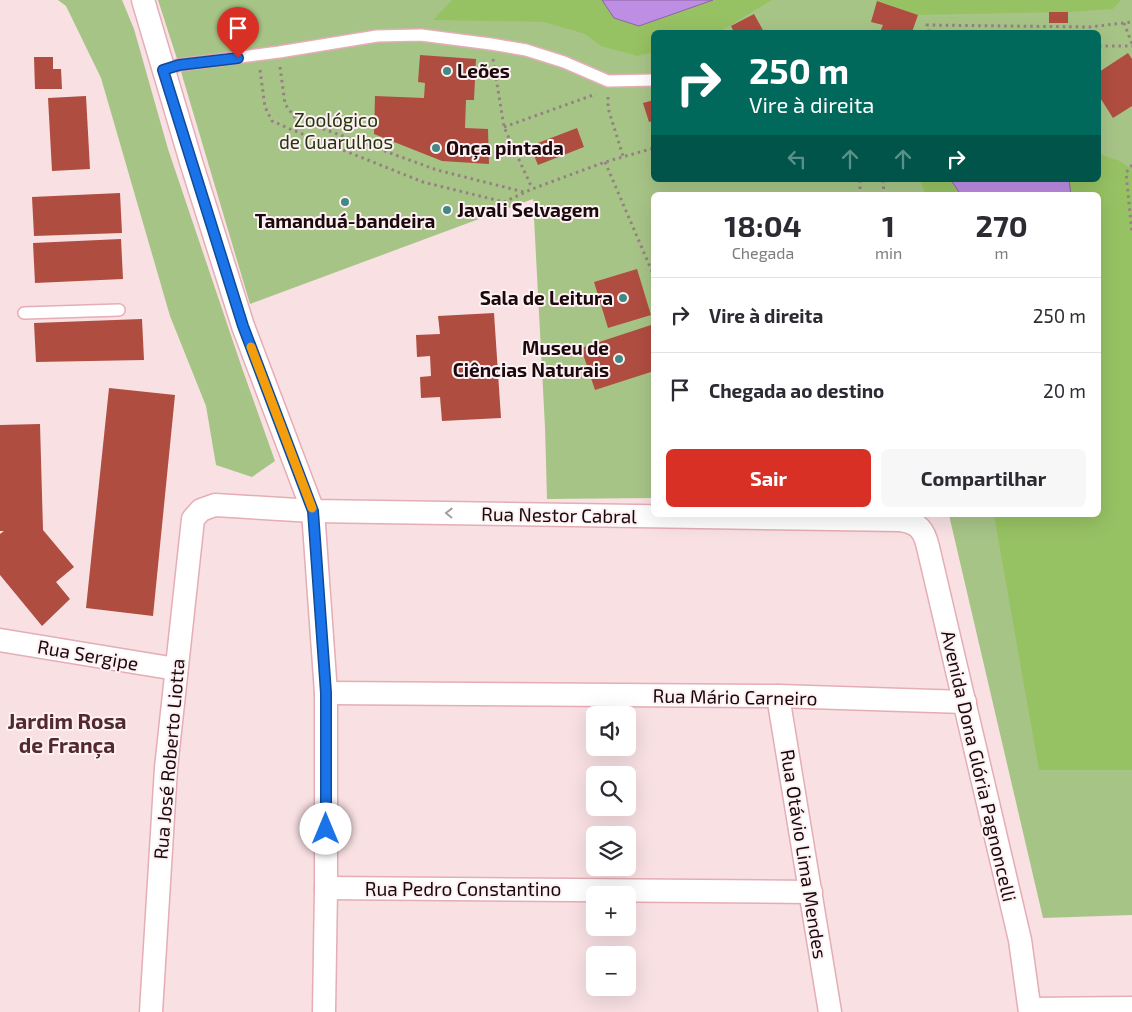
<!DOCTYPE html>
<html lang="pt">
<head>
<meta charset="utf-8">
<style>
	body { margin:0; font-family:"Exo 2",sans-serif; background:#f7f7f7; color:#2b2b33; height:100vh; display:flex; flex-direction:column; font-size:19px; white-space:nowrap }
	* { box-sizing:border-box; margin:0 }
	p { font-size:16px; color:#7c7c81 }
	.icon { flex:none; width:28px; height:28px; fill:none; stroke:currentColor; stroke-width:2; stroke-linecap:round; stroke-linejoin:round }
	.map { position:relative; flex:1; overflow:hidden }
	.panel { position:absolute; left:651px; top:192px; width:450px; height:325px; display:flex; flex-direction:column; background:#fff; border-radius:8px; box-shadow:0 5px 20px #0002 }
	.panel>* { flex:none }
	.top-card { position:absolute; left:651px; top:30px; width:450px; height:152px; border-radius:8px; box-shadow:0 5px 20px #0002; background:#00695c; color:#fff; overflow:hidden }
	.controls { position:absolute; left:586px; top:706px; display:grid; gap:10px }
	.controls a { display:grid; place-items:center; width:50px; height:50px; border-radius:8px; background:#fff; box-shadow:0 5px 20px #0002; font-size:25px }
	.pin { position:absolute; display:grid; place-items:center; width:42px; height:42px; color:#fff; margin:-51px -21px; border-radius:50% 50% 50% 0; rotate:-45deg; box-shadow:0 0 5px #0007 }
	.pin .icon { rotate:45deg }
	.me { position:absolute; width:55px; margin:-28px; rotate:0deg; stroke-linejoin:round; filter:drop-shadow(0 0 4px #0008) }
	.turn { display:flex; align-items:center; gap:18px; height:105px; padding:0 15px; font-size:22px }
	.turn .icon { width:65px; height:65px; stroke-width:2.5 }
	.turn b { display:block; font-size:35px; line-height:42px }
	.lanes { display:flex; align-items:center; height:48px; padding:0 15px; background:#0003; justify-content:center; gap:25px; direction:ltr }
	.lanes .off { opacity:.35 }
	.eta { display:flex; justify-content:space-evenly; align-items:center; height:85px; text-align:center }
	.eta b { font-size:30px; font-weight:700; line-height:35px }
	.action { display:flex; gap:10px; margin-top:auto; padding:10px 15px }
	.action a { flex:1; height:58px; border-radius:8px; background:#d93025; color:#fff; font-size:20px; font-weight:700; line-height:58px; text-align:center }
	.action a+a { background:#f7f7f7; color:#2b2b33 }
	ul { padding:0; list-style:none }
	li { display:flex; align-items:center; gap:15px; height:75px; padding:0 15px; border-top:1px solid #e1e1e2 }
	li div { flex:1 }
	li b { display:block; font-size:19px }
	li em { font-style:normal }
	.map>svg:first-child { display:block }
	.green { fill:#a7c487; fill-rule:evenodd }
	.forest { fill:#97c263 }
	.water { fill:#be8de4; stroke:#8d65a4 }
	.building { fill:#b04d41 }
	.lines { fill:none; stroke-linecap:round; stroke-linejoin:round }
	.service-casing { stroke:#e5adb5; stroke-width:14 }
	.minor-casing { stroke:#e5adb5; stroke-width:25 }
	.path { stroke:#968084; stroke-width:3; stroke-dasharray:2.5 4; stroke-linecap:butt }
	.service { stroke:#fff; stroke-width:11 }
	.minor { stroke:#fff; stroke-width:22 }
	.oneway { stroke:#a49d9e }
	.route-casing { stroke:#114b97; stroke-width:12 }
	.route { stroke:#1a73e8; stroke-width:9 }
	.slow { stroke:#f59e0b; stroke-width:9 }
	.poi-dot { fill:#428983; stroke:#fdf1f3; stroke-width:2 }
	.labels { text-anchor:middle; stroke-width:4; stroke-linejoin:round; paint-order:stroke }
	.poi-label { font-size:19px; font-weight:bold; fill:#1c090d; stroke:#fdf1f3; text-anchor:start }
	.park-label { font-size:19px; fill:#24340d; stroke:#fdf1f3 }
	.street-label { font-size:19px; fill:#1c090d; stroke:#fdf1f3 }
	.quarter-label { font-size:21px; font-weight:bold; fill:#542830; stroke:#fdf1f3 }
</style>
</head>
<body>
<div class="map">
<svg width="1132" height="1012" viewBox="0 0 1132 1012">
	<rect width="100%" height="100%" fill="#f8e0e3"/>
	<g class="green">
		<polygon points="58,0 122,0 134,29 168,149 242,368 275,461 252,477 216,465 206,406 170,316 101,78 66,6"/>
		<path d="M158,0H1132V915L1043,918L949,515H1099V195H654V498L547,499L545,427L533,199L250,304L179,65ZM654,32H1099V180H654Z"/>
	</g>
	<g class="forest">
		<polygon points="452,0 772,0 719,32 654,32 654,52 637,56 601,46 585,34 544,22 433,20"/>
		<polygon points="876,0 1121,0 1113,9 1068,12 918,15"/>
		<polygon points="1099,154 1120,161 1132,169 1132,770 1039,770 994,515 1099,515 1099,195 1071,195 1069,180 1099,180"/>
		<polygon points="920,180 951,180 961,195 926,195"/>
	</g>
	<g class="water">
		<polygon points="602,0 713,0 639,26 614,18"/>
		<polygon points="951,180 1069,180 1071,195 961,195"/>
	</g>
	<g class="building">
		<polygon points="877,1 918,15 912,32 880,32 883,25 871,22"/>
		<rect x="1049" y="12" width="19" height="11"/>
		<polygon points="754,14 764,32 734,32 731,26"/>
		<polygon points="1128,53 1132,59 1132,106 1113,118 1099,96 1099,72"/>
		<polygon points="420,55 476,59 474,100 466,100 465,128 488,129 489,164 442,161 374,134 375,96 424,98 425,83 418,82"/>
		<polygon points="34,57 53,57 53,69 61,69 62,89 35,89"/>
		<polygon points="86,96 90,169 52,171 48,98"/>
		<polygon points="654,100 654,121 649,122 643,103"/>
		<polygon points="577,128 584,147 538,165 530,146"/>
		<polygon points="120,193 122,233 34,236 32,197"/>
		<polygon points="121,239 123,279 35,283 33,243"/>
		<polygon points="637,269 651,315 608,328 594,282"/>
		<polygon points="494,313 501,418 442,421 440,397 421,398 420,377 431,376 430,356 417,357 416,335 440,334 438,316"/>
		<polygon points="142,319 144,360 36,362 34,323"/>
		<polygon points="651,325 654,333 654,371 595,390 581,348"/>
		<polygon points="109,388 175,395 153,616 86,608"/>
		<polygon points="40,424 43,530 74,567 56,582 70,599 42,626 0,575 0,534 4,531 0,531 0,425"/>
	</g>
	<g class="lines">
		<g class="service-casing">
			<g id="service">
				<polyline points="163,70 179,65 279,52 377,36 421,35 491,44 526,50 564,62 608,81 654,80"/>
				<polyline points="24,313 119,310"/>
			</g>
		</g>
		<g class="minor-casing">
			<g id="minor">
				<polyline points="143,0 192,165 243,326 313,511 326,693 326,888 324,1012"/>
				<polyline points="0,640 176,669"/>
				<polyline points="326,693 778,696 965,702"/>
				<polyline points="778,696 830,1012"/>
				<polyline points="326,888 811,892"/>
				<polyline points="1030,1009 1132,1008"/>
				<path d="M151,1012L166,768L193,519L201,510L215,505L313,511L900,520C918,522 924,530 928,547L1020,940L1030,1012"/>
			</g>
		</g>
		<g class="path">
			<polyline points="1124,23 1132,44"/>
			<polyline points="929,32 927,25 1090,27 1132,22"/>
			<polyline points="1099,46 1132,46"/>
			<polyline points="493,59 504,127 532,188"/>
			<polyline points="280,67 285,104 296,119 437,170 524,192"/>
			<polyline points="260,70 265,107 272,121 290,129 423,182 504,202 532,189 605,162 654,148"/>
			<polyline points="608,97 608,108 623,156"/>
			<polyline points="504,127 596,94"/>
			<polyline points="605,162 654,276"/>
			<polyline points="1132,165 1126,173 1132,233"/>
			<polyline points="860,180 860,195"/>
			<polyline points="883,180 884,195"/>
		</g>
		<use href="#service" class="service"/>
		<use href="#minor" class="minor"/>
	</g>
	<defs><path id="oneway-chevron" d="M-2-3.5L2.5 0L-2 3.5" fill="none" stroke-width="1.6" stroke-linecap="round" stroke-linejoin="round" transform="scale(1.25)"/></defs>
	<use class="oneway" href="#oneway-chevron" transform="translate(449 513) rotate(-179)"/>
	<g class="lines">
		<g class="route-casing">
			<polyline id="route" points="238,58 179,65 163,70 243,326 313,511 326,693 326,829"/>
		</g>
		<use href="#route" class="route"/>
		<polyline class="slow" points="251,347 312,508"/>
	</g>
	<g class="poi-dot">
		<circle cx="447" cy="71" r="5"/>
		<circle cx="436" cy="148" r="5"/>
		<circle cx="345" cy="202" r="5"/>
		<circle cx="447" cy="210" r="5"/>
		<circle cx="623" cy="298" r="5"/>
		<circle cx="619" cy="359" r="5"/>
	</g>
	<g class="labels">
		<g class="poi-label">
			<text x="457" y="78">Leões</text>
			<text x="446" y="155">Onça pintada</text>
			<text x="457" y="217">Javali Selvagem</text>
			<text x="345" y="228" text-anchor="middle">Tamanduá-bandeira</text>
			<text x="613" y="305" text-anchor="end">Sala de Leitura</text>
			<text x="609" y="355" text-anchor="end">Museu de<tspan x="609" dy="22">Ciências Naturais</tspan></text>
		</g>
		<g class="park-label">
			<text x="336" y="127">Zoológico<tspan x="336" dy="22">de Guarulhos</tspan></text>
		</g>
		<g class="street-label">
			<text transform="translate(559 515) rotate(1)" y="7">Rua Nestor Cabral</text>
			<text transform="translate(88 655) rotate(10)" y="7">Rua Sergipe</text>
			<text transform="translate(735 697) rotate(1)" y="7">Rua Mário Carneiro</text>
			<text transform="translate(169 759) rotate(-85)" y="7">Rua José Roberto Liotta</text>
			<text transform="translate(979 766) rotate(77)" y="7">Avenida Dona Glória Pagnoncelli</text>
			<text transform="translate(804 854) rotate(81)" y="7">Rua Otávio Lima Mendes</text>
			<text x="463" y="896">Rua Pedro Constantino</text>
		</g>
		<g class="quarter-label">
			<text x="67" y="729">Jardim Rosa<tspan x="67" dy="24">de França</tspan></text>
		</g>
	</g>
</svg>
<div class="controls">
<a><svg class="icon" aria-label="sound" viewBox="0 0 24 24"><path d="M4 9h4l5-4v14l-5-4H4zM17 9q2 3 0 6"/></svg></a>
<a><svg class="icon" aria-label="search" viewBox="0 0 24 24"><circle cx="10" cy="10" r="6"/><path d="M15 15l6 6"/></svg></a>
<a><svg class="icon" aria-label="layers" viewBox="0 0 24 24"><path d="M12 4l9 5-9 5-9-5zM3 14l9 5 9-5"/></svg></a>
<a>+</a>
<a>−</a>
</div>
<div class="pin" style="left:238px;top:58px;background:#d93025"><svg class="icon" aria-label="arrive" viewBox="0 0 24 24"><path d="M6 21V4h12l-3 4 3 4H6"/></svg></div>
<svg class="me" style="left:326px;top:829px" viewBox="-20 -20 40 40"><circle r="19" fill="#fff"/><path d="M0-13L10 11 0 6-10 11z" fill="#1a73e8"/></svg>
<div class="top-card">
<div class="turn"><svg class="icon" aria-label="right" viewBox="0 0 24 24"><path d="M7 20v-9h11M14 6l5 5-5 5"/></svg><div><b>250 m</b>Vire à direita</div></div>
<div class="lanes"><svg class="icon off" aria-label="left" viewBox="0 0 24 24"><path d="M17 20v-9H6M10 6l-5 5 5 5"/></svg><svg class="icon off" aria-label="ahead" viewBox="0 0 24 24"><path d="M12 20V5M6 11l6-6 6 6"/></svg><svg class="icon off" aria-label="ahead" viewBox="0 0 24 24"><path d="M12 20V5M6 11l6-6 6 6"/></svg><svg class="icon" aria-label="right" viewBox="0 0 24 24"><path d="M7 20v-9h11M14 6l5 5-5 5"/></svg></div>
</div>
<section class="panel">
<div class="eta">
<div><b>18:04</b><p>Chegada</p></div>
<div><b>1</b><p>min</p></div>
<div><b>270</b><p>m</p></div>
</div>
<ul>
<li><svg class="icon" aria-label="right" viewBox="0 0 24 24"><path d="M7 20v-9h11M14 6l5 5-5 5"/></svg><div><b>Vire à direita</b></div><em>250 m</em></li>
<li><svg class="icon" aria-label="arrive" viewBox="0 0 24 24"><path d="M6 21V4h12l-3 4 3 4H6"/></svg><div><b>Chegada ao destino</b></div><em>20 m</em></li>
</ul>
<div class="action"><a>Sair</a><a>Compartilhar</a></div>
</section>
</div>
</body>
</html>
